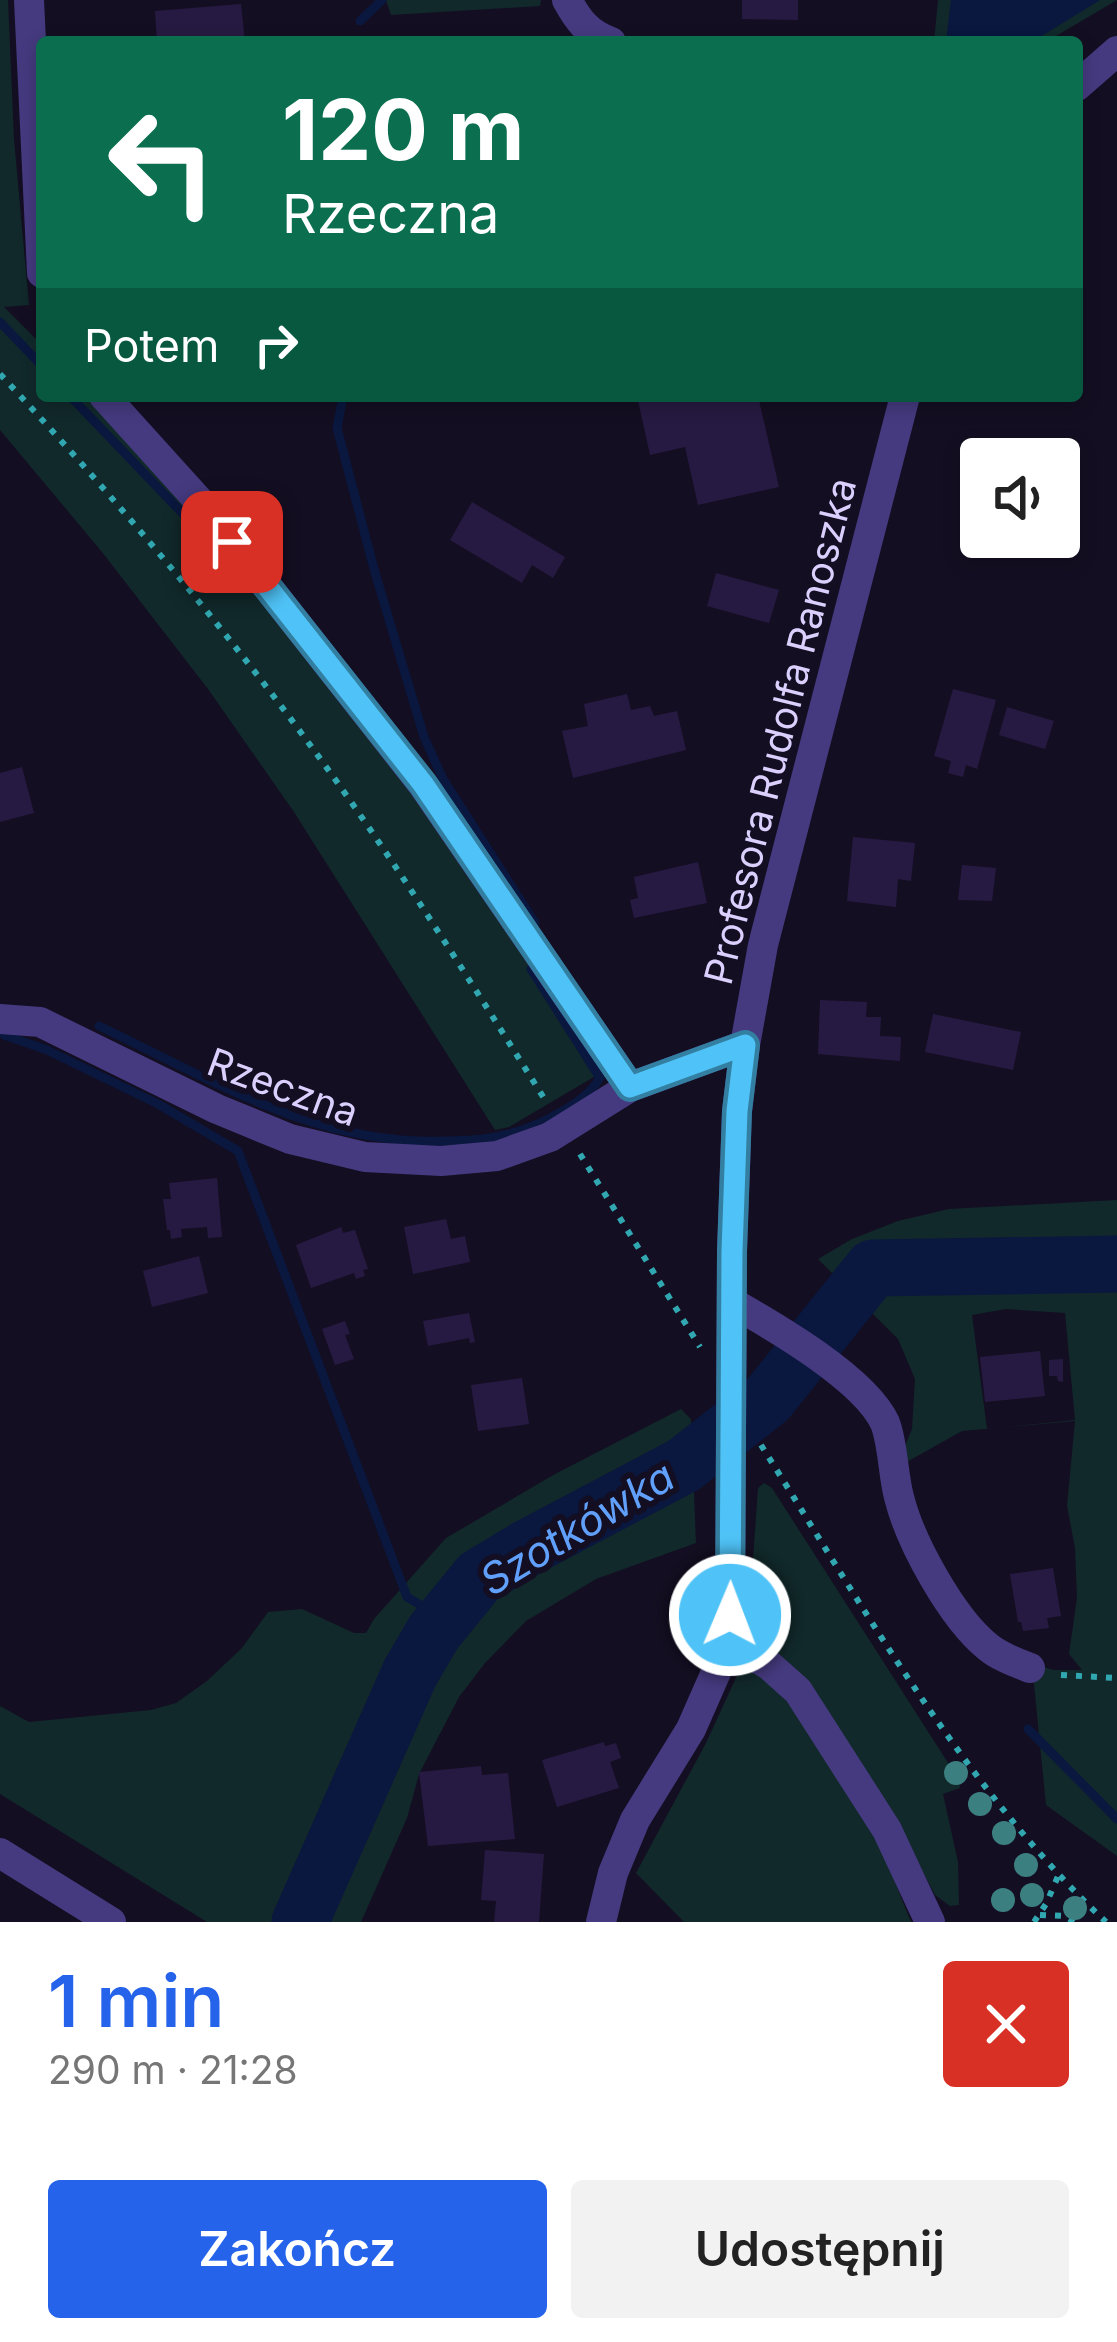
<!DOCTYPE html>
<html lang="pl">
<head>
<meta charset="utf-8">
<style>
	body { margin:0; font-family:Inter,sans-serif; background:#f2f2f2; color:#222; height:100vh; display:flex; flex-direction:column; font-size:45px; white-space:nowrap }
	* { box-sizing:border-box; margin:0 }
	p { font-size:39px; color:#767676 }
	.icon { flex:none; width:66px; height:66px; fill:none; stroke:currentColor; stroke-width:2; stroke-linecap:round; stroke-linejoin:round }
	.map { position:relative; height:1922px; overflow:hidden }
	.details { display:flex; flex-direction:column; background:#fff; flex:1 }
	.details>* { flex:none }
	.top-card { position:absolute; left:36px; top:36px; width:1047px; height:366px; border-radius:12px; box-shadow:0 6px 18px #0003; background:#0b6e4f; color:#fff; overflow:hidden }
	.fabs { position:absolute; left:960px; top:438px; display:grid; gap:24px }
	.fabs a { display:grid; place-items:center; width:120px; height:120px; border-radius:12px; background:#fff; box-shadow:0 6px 18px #0003; font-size:60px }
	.pin { position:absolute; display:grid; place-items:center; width:102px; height:102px; color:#fff; margin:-51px; border-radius:24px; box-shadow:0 6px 18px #0006 }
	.me { position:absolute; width:132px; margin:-66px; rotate:1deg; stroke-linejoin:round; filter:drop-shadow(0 0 9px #0008) }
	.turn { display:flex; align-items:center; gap:42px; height:252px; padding:0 48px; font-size:54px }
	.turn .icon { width:156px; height:156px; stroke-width:2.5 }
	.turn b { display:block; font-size:84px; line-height:102px }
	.then { display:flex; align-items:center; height:114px; padding:0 48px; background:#0003; gap:24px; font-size:45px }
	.round { display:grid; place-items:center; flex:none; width:126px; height:126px; border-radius:12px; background:#f2f2f2 }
	.headline { display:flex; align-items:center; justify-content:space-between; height:204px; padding:0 48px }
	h1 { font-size:72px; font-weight:600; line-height:90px; color:#2563eb }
	.button { display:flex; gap:24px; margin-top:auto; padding:24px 48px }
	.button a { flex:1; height:138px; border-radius:12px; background:#2563eb; color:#fff; font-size:48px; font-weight:600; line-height:138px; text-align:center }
	.button a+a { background:#f2f2f2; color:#222 }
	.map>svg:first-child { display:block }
	.green { fill:#11292b; fill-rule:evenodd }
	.water { fill:#0a173e }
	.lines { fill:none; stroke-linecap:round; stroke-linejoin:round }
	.stream { stroke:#0a173e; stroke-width:9 }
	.river { stroke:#0a173e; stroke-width:57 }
	.building { fill:#271a42 }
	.path { stroke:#31a8b1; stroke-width:6; stroke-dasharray:6 9; stroke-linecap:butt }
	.minor { stroke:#453a7f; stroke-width:30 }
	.tree { fill:#3c7f80 }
	.route-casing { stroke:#337fa1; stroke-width:30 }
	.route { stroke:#4fc3f7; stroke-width:21 }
	.labels { text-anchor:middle; stroke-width:12; stroke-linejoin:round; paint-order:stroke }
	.street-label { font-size:39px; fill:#dbcffe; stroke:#140e22 }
	.water-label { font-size:42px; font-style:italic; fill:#60a0fb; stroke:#140e22 }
</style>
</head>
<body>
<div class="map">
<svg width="1117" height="1922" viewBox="0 0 1117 1922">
	<rect width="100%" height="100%" fill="#140e22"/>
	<g class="green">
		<polygon points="0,0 8,0 14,139 29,305 4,307 42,345 42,396 89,396 186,498 374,740 604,1071 509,1127 495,1130 294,812 208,689 102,552 0,430"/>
		<polygon points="386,0 541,0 540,6 391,15"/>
		<polygon points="938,0 1117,0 1046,42 934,42"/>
		<path d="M1117,1200V1856L1046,1805L1032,1664L1054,1670H1082L1069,1654L1077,1598L1075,1548L1067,1506L1075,1421L962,1431L905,1463L900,1458L912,1429L915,1379L898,1339L818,1259L852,1239L898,1221L949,1209ZM1006,1309L1065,1313L1075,1420L987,1429L972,1315Z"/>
		<polygon points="681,1409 691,1419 696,1543 596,1579 526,1621 485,1663 459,1697 419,1774 407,1818 361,1922 207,1922 0,1794 0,1706 29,1722 151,1710 176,1703 207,1681 242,1648 268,1612 302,1609 354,1633 366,1633 374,1619 446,1538 555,1474"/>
		<polygon points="764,1483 772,1488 959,1780 960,1788 943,1794 958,1862 959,1905 950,1906 935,1895 896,1820 804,1681 748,1630 758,1488"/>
		<polygon points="740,1669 753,1673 775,1686 803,1721 871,1823 911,1922 684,1922 636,1873 706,1743"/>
	</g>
	<polygon class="water" points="951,0 1100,0 1032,42 946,42"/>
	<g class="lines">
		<g class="stream">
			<polyline points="360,21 382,0"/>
			<polyline points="0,322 42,366"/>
			<polyline points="70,396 211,543 251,589"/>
			<polyline points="343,396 337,428 374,569 424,737 443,779 535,923"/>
			<path d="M99,1026C213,1080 313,1145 444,1141C479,1141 510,1137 542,1122C564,1111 587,1099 600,1078L531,969"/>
			<polyline points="4,1035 47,1050 158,1104 238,1151 407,1597 444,1619"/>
			<polyline points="1028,1729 1117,1819"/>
		</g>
		<polyline class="river" points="300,1922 410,1673 434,1632 479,1577 527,1548 684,1465 768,1399 873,1268 1117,1264"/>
	</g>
	<g class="building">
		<polygon points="742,0 798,0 798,20 742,19"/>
		<polygon points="241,4 245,42 157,42 155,11"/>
		<polygon points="637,396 758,396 779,487 698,505 685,447 650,455"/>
		<polygon points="472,502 565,557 553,578 532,565 522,583 450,540"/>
		<polygon points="716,573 779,590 769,623 707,606"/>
		<polygon points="953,689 996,700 977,769 966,765 963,777 948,773 951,761 934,756"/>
		<polygon points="627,694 631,710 650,706 654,716 677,711 686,750 573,778 562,731 588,726 584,704"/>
		<polygon points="1007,707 1054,721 1045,749 999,735"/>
		<polygon points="22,767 34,813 0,822 0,773"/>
		<polygon points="853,837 915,843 911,881 898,879 896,907 847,901"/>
		<polygon points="698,862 707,903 634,918 630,900 638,898 634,877"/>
		<polygon points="962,865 996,868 992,901 958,900"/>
		<polygon points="820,1000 867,1002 866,1017 881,1017 880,1036 901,1037 900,1061 818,1054"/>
		<polygon points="933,1014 1021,1032 1013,1070 925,1052"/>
		<polygon points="217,1178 222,1237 208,1238 207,1227 181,1229 182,1237 171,1239 170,1230 167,1230 163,1199 171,1199 169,1183"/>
		<polygon points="446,1219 451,1239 465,1236 470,1262 413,1274 404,1227"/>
		<polygon points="341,1227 343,1233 355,1230 368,1269 363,1270 365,1276 356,1279 354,1273 311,1288 296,1245"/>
		<polygon points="199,1256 208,1293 152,1307 143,1271"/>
		<polygon points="469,1313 475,1342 470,1343 469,1338 428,1346 423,1321"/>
		<polygon points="345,1321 350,1334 345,1335 354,1359 335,1365 322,1329"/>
		<polygon points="1040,1351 1045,1396 985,1402 980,1357"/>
		<polygon points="1063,1359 1063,1382 1058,1381 1057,1376 1049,1376 1049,1360"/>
		<polygon points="522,1378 529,1424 478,1431 471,1385"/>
		<polygon points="1053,1568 1061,1616 1047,1618 1049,1628 1023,1631 1021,1622 1018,1622 1010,1574"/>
		<polygon points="604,1742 605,1746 616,1743 621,1758 610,1762 619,1788 557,1807 542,1760"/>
		<polygon points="481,1766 482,1775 508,1773 515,1839 428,1846 419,1772"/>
		<polygon points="485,1850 544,1854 539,1922 494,1922 496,1901 481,1900"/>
	</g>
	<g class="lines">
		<g class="path">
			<path d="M0,374C120,503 234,638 337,782C411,886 479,995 547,1103"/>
			<polyline points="580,1154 700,1347"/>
			<path d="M761,1445C862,1605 967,1792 1106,1922"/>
			<polyline points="1061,1675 1117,1678"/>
			<polyline points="1040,1915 1065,1916 1074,1922"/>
			<polyline points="1034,1922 1046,1904 1059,1874"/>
		</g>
		<g class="minor">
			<polyline points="29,0 42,273"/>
			<path d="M567,0C578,20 588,34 611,42"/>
			<polyline points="1077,86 1117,51"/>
			<polyline points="104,396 208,511 423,785 630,1087"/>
			<polyline points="0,1019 40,1022 217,1109 290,1139 365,1157 441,1161 497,1156 550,1137 630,1087 745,1045"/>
			<path d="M733,1303C775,1327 865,1379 885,1423C893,1443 893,1475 899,1497C910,1542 952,1618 988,1647C1000,1657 1015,1662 1030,1668"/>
			<polyline points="727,1640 770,1666 798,1691 887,1830 930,1922"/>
			<polyline points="0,1853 111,1922"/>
			<polyline points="601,1922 613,1873 635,1820 691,1729 724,1654 730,1615 732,1251 737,1111 745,1045 763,945 905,396"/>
		</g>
	</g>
	<g class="tree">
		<circle cx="956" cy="1773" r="12"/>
		<circle cx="980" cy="1804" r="12"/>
		<circle cx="1004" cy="1833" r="12"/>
		<circle cx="1026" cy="1865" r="12"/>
		<circle cx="1032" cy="1895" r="12"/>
		<circle cx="1003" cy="1900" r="12"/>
		<circle cx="1075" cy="1908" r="12"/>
	</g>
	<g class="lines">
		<g class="route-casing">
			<polyline id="route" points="232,542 423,784 630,1087 745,1045 737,1111 732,1251 730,1615"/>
		</g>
		<use href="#route" class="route"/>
	</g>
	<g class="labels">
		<g class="street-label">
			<text transform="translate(780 731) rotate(-76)" y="14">Profesora Rudolfa Ranoszka</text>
			<text transform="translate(283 1087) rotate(20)" y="14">Rzeczna</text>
		</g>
		<g class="water-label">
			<text transform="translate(577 1528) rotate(-31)" y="15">Szotkówka</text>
		</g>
	</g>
</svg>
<div class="fabs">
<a><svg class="icon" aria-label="sound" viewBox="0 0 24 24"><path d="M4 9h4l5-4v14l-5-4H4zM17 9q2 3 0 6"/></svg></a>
</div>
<div class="pin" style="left:232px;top:542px;background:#d93025"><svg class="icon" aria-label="arrive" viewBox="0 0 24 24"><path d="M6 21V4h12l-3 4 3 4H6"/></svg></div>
<svg class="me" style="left:730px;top:1615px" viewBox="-20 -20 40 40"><circle r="17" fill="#4fc3f7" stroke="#fff" stroke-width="3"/><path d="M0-11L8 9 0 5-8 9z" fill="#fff"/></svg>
<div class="top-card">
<div class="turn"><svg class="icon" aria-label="left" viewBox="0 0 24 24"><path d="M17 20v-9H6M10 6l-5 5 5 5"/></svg><div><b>120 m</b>Rzeczna</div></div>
<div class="then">Potem<svg class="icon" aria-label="right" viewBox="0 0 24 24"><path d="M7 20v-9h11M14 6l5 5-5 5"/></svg></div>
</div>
</div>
<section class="details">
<div class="headline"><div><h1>1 min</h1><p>290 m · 21:28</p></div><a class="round" style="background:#d93025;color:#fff"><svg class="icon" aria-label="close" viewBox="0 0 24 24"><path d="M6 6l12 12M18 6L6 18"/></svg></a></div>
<div class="button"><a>Zakończ</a><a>Udostępnij</a></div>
</section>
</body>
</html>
